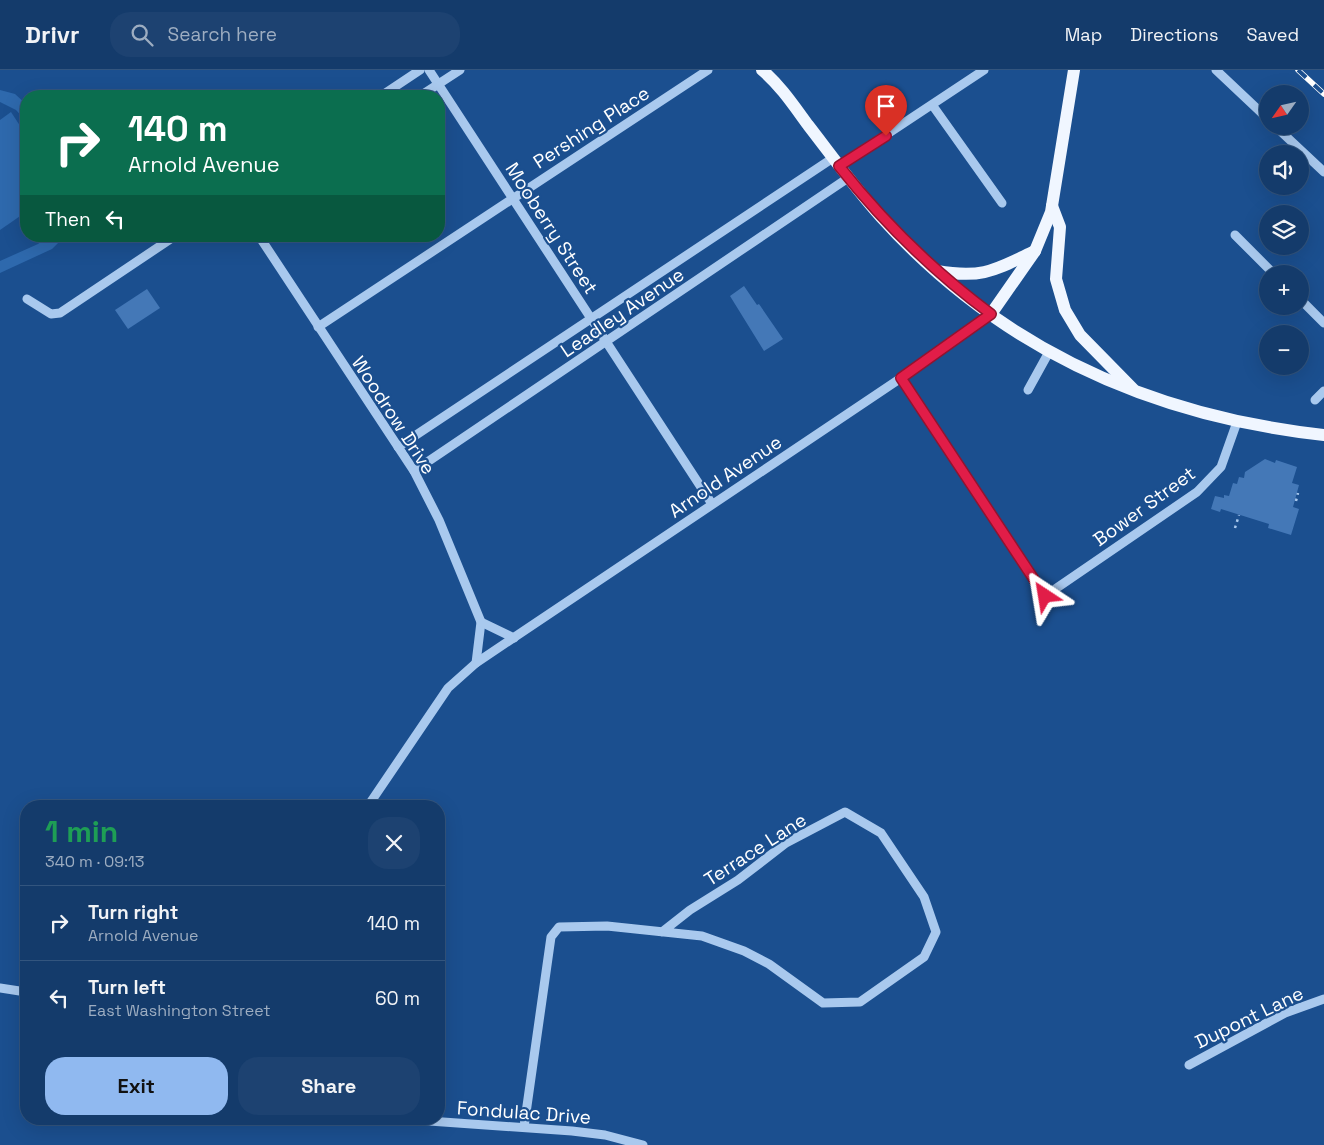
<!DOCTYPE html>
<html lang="en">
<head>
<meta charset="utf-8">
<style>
	body { margin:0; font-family:"Space Grotesk",sans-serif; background:#1d4271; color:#f1f3f6; height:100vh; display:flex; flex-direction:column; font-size:19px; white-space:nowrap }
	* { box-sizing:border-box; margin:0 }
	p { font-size:16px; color:#9dadc1 }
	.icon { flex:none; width:28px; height:28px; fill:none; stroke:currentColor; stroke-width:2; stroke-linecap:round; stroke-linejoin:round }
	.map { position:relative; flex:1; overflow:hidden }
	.details { position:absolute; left:20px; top:730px; width:425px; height:325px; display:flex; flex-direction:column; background:#143b6b; border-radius:20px; box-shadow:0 5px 20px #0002,0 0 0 1px #33557e }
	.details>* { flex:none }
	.top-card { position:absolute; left:20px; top:20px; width:425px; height:152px; border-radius:20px; box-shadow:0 5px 20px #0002,0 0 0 1px #33557e; background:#0b6e4f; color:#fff; overflow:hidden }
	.needle { width:32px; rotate:236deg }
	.controls { position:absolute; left:1259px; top:15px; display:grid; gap:10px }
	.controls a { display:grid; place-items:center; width:50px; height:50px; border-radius:50%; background:#143b6b; box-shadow:0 5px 20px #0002,0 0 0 1px #33557e; font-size:25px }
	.pin { position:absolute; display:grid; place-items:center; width:42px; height:42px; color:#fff; margin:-51px -21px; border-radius:50% 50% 50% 0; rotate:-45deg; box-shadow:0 0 5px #0007 }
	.pin .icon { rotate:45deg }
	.me { position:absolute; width:55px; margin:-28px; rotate:327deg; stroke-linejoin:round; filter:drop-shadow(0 0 4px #0008) }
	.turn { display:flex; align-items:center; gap:18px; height:105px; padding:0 25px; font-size:22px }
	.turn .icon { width:65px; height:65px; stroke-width:2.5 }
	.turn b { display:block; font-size:35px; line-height:42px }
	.then { display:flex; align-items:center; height:48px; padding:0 25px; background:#0003; gap:10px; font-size:19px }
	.round { display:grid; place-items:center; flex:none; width:52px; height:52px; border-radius:20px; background:#1d4271 }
	.headline { display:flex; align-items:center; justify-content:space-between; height:85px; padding:0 25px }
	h1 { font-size:30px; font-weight:800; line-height:38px; color:#1e9e55 }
	.primary-button { display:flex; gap:10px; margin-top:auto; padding:10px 25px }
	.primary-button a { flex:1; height:58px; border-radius:20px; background:#90b9f0; color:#111; font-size:20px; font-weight:800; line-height:58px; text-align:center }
	.primary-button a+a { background:#1d4271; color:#f1f3f6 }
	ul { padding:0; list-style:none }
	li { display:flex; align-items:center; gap:15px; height:75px; padding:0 25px; border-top:1px solid #33557e }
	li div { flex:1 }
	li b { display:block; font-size:19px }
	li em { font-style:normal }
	header { display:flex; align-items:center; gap:30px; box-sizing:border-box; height:70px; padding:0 25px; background:#143b6b; border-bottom:1px solid #33557e }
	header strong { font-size:24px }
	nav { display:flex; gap:28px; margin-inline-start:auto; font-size:18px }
	.search { width:350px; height:45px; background:#1d4271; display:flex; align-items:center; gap:12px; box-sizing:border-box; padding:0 18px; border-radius:20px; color:#9dadc1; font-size:19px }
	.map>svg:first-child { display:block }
	.green { fill:#2e69ad }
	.building { fill:#4478b7 }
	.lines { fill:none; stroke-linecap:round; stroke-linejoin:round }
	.path { stroke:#a9c9ee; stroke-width:2.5; stroke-dasharray:2.5 4; stroke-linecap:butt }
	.minor { stroke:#a9c9ee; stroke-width:9 }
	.major { stroke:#f0f6ff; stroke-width:12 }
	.rail-casing { stroke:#fff; stroke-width:5.5 }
	.rail { stroke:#1b4f8f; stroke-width:4; stroke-dasharray:11; stroke-linecap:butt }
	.route-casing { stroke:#92132f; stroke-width:12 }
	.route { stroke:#e11d48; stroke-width:9 }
	.labels { text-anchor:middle; stroke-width:4.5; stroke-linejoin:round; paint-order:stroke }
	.street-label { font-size:19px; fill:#fff; stroke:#1b4f8f }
</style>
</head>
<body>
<header>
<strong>Drivr</strong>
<div class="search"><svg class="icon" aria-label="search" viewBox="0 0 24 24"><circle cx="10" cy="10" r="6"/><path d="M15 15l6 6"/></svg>Search here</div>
<nav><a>Map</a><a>Directions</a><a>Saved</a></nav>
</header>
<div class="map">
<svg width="1324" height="1075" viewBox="0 0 1324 1075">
	<rect width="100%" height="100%" fill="#1b4f8f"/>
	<g class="green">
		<polygon points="0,20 15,24 26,34 26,51 16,40 0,32"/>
		<polygon points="11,42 26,65 26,142 0,160 0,50"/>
		<polygon points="49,166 65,166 52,179 0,203 0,191 38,174"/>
	</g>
	<g class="building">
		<polygon points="744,216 757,235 759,234 783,269 764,281 730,226"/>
		<polygon points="147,219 160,238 128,259 115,240"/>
		<polygon points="1265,389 1275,393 1276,390 1297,397 1292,413 1299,415 1293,437 1299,439 1291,465 1268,458 1269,454 1221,439 1220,442 1211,439 1215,426 1224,428 1224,425 1229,426 1233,413 1237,414 1239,407 1244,408 1245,402"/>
	</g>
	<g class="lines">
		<g class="path">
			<polyline points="1296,431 1298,423"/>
			<polyline points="1235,458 1239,445"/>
		</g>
		<g class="minor">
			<polyline points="429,0 712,434"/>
			<polyline points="1216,0 1268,49"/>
			<polyline points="381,26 420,0"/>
			<polyline points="420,26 460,0"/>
			<polyline points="933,36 1002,133"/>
			<polyline points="1275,56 1324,102"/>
			<polyline points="839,96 984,0"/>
			<polyline points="1235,165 1274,204"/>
			<polyline points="259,166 414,401 439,450 481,552 476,593"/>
			<polyline points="27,229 51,244 60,243 175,166"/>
			<polyline points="1300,229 1324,253"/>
			<polyline points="318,257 708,0"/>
			<polyline points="901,308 1045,526 1197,422 1221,397 1237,352"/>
			<polyline points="1028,320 1049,282"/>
			<polyline points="1315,330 1324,321"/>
			<polyline points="398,377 833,88"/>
			<polyline points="414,401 848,108"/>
			<polyline points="481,552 514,568"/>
			<polyline points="368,736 448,618 476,593 901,308 991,244"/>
			<polyline points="0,918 26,922"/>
			<polyline points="1189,995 1285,943 1324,929"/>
			<polyline points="401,1049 572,1061 605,1065 643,1075"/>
			<polyline points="524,1057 551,867 559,857 607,856 702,866 744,881 769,894 823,933 860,932 924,887 936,862 924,827 881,763 845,742 786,773 738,810 690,840 662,862"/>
		</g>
		<g class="major">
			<path d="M762,0C780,15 794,36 808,55C832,86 855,118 881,147C999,278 1151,346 1324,365"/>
			<polyline points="1052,136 1060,157 1056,209 1065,240 1080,265 1133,319"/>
			<path d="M937,201C983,209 995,200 1035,181"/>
			<polyline points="991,244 1035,181 1051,142 1074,0"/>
		</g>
		<g class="rail-casing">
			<polyline id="rail" points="1298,0 1324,24"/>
		</g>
		<use href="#rail" class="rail"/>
	</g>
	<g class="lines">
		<g class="route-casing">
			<path id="route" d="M886,66L839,96C884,153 933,201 991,244L901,308L1045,526"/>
		</g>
		<use href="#route" class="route"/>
	</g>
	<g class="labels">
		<g class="street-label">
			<text transform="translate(591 57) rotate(-33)" y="7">Pershing Place</text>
			<text transform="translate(552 158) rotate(57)" y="7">Mooberry Street</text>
			<text transform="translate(622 242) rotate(-34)" y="7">Leadley Avenue</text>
			<text transform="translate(394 345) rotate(57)" y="7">Woodrow Drive</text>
			<text transform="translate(725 406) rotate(-34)" y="7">Arnold Avenue</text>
			<text transform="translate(1144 436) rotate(-36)" y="7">Bower Street</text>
			<text transform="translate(755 779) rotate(-33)" y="7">Terrace Lane</text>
			<text transform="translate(1249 947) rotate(-26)" y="7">Dupont Lane</text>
			<text transform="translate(524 1042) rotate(4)" y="7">Fondulac Drive</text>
		</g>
	</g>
</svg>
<div class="controls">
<a><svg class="needle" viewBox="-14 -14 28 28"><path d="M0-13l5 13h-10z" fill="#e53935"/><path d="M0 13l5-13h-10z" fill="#9dadc1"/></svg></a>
<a><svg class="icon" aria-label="sound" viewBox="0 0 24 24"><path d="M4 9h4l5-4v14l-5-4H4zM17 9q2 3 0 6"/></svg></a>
<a><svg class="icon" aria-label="layers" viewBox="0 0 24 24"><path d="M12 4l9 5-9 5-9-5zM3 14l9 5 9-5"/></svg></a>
<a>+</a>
<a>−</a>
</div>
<div class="pin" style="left:886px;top:66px;background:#d93025"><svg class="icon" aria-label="arrive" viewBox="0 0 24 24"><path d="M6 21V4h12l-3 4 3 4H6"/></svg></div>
<svg class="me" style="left:1045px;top:526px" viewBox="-20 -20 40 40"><path d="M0-17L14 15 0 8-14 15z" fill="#e11d48" stroke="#fff" stroke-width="4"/></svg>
<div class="top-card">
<div class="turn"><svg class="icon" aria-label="right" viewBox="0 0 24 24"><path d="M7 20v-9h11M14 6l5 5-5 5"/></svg><div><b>140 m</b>Arnold Avenue</div></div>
<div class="then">Then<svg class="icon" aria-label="left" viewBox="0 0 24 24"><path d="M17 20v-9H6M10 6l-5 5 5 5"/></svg></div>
</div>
<section class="details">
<div class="headline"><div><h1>1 min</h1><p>340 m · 09:13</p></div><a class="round"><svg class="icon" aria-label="close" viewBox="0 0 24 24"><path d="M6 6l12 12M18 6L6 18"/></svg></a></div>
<ul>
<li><svg class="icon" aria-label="right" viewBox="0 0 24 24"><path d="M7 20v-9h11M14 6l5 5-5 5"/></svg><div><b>Turn right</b><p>Arnold Avenue</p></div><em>140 m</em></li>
<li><svg class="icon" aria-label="left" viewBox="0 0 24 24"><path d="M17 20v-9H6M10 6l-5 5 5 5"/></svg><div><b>Turn left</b><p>East Washington Street</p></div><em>60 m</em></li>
</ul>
<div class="primary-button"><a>Exit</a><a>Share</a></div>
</section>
</div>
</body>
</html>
